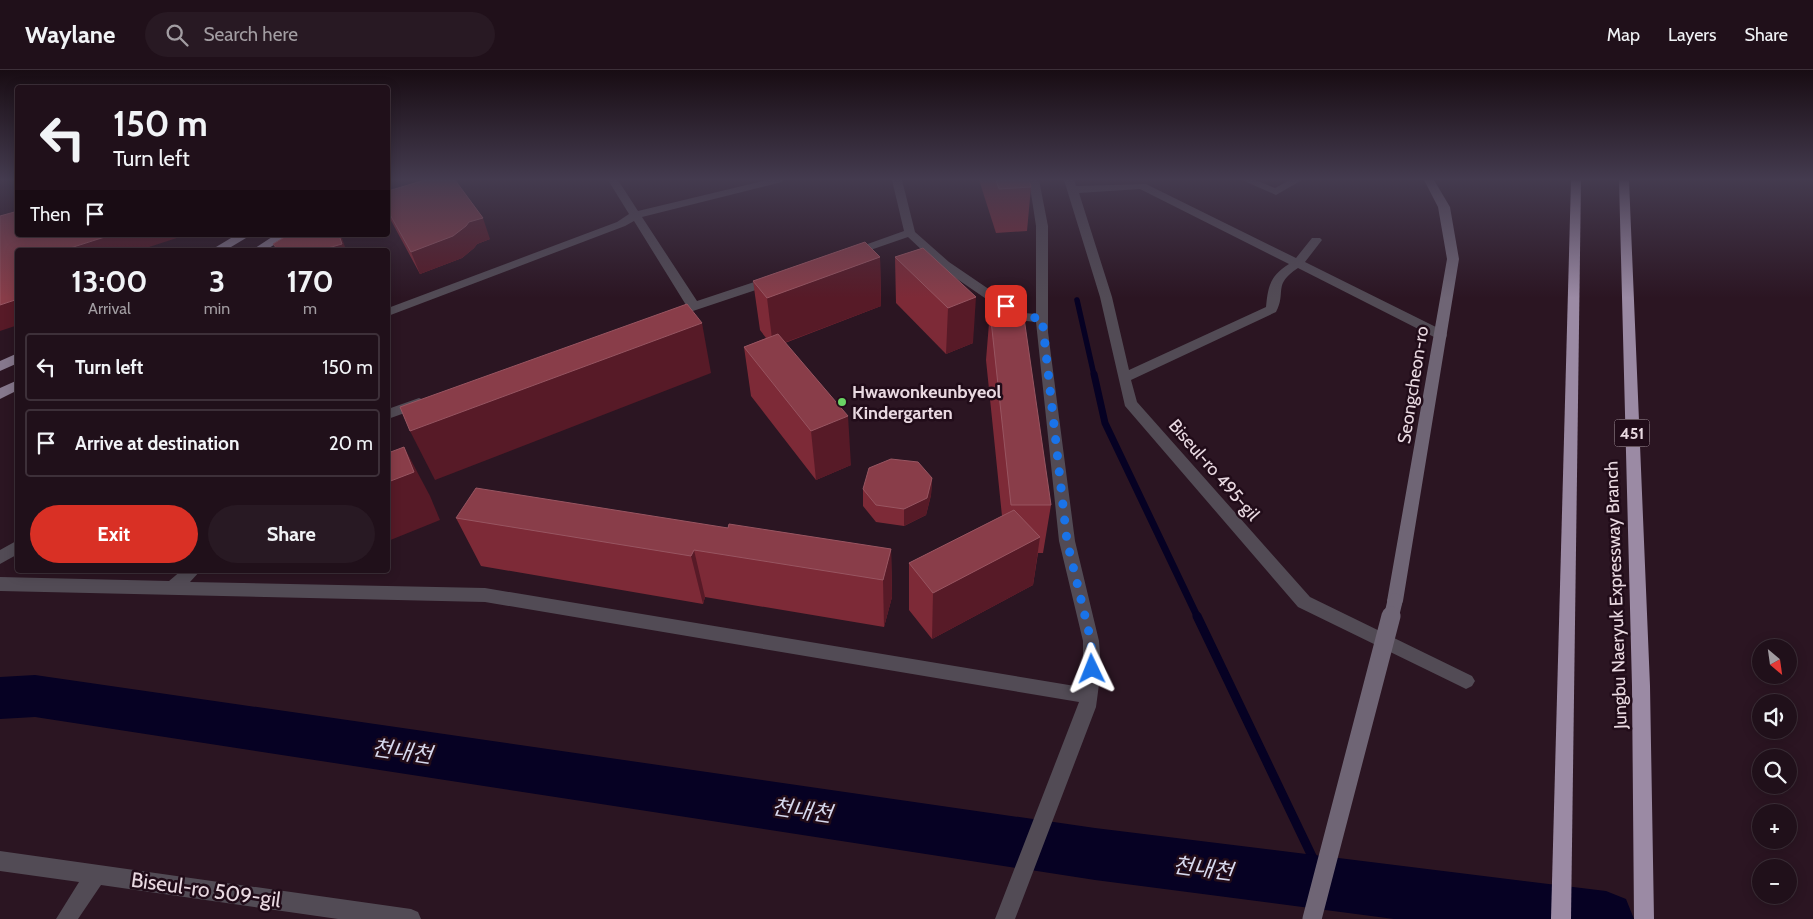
<!DOCTYPE html>
<html lang="en">
<head>
<meta charset="utf-8">
<style>
	body { margin:0; font-family:Cabin,"Noto Sans KR",sans-serif; background:#281923; color:#f1f3f6; height:100vh; display:flex; flex-direction:column; font-size:19px; white-space:nowrap }
	* { box-sizing:border-box; margin:0 }
	p { font-size:16px; color:#a29da2 }
	.icon { flex:none; width:28px; height:28px; fill:none; stroke:currentColor; stroke-width:2; stroke-linecap:round; stroke-linejoin:round }
	.map { position:relative; flex:1; overflow:hidden }
	.side { position:absolute; left:15px; top:178px; width:375px; height:325px; display:flex; flex-direction:column; background:#20101a; border-radius:5px; box-shadow:0 2px 12px #0003,0 0 0 1px #3d3039 }
	.side>* { flex:none }
	.guide { position:absolute; left:15px; top:15px; width:375px; height:152px; border-radius:5px; box-shadow:0 2px 12px #0003,0 0 0 1px #3d3039; background:#20101a; color:#f1f3f6; overflow:hidden }
	.needle { width:32px; rotate:151deg }
	.buttons { position:absolute; left:1752px; top:569px; display:grid; gap:10px }
	.buttons a { display:grid; place-items:center; width:45px; height:45px; border-radius:50%; background:#20101a; box-shadow:0 2px 12px #0003,0 0 0 1px #3d3039; font-size:25px }
	.pin { position:absolute; display:grid; place-items:center; width:42px; height:42px; color:#fff; margin:-21px; border-radius:10px; box-shadow:0 2px 8px #0006 }
	.me { position:absolute; width:55px; margin:-28px; rotate:358deg; stroke-linejoin:round; filter:drop-shadow(0 0 4px #0008) }
	.turn { display:flex; align-items:center; gap:18px; height:105px; padding:0 15px; font-size:22px }
	.turn .icon { width:65px; height:65px; stroke-width:2.5 }
	.turn b { display:block; font-size:35px; line-height:42px }
	.then { display:flex; align-items:center; height:48px; padding:0 15px; background:#0003; gap:10px; font-size:19px }
	.eta { display:flex; justify-content:space-evenly; align-items:center; height:85px; text-align:center }
	.eta b { font-size:30px; font-weight:700; line-height:35px }
	.primary-button { display:flex; gap:10px; margin-top:auto; padding:10px 15px }
	.primary-button a { flex:1; height:58px; border-radius:30px; background:#d93025; color:#fff; font-size:20px; font-weight:700; line-height:58px; text-align:center }
	.primary-button a+a { background:#281923; color:#f1f3f6 }
	ul { padding:0; list-style:none }
	li { display:flex; align-items:center; gap:15px; height:68px; margin:0 10px 8px; padding:0 5px; border:2px solid #3d3039; border-radius:5px }
	li div { flex:1 }
	li b { display:block; font-size:19px }
	li em { font-style:normal }
	header { display:flex; align-items:center; gap:30px; box-sizing:border-box; height:70px; padding:0 25px; background:#20101a; border-bottom:1px solid #3d3039 }
	header strong { font-size:24px }
	nav { display:flex; gap:28px; margin-inline-start:auto; font-size:18px }
	.search { width:350px; height:45px; background:#281923; display:flex; align-items:center; gap:12px; box-sizing:border-box; padding:0 18px; border-radius:28px; color:#a29da2; font-size:19px }
	.map>svg:first-child { display:block }
	.lines { fill:none; stroke-linecap:round; stroke-linejoin:round }
	.stream-far2 { stroke:#060123; stroke-width:5.5 }
	.stream-far1 { stroke:#060123; stroke-width:7 }
	.stream { stroke:#060123; stroke-width:9 }
	.river { fill:#060123; fill-rule:evenodd }
	.street { fill:#524b55; fill-rule:evenodd }
	.secondary { fill:#6f6575; fill-rule:evenodd }
	.primary { fill:#86788d; fill-rule:evenodd }
	.highway { fill:#9b8aa4; fill-rule:evenodd }
	.secondary-bridge-far1 { stroke:#6f6575; stroke-width:15 }
	.secondary-bridge { stroke:#6f6575; stroke-width:19 }
	.wall { fill:#7d2a37 }
	.shaded-wall { fill:#571a27 }
	.building { fill:#893d49; stroke:#985561 }
	.route { stroke:#1a73e8; stroke-width:9; stroke-dasharray:0 16.2 }
	.poi-dot { fill:#69d464; stroke:#210c19; stroke-width:2 }
	.labels { text-anchor:middle; stroke-width:5; stroke-linejoin:round; paint-order:stroke }
	.shield { fill:#210c19; stroke:#ad9ca5; stroke-width:1 }
	.shield-label { font-size:16px; font-weight:bold; fill:#e9d9e1 }
	.street-label { font-size:18px; fill:#e9d9e1; stroke:#210c19 }
	.poi-label { font-size:18px; font-weight:bold; fill:#e9d9e1; stroke:#210c19; text-anchor:start }
	.near-street-label { font-size:21px; fill:#e9d9e1; stroke:#210c19 }
	.near-water-label { font-size:22px; font-style:italic; fill:#d7d9ee; stroke:#210c19 }
</style>
</head>
<body>
<header>
<strong>Waylane</strong>
<div class="search"><svg class="icon" aria-label="search" viewBox="0 0 24 24"><circle cx="10" cy="10" r="6"/><path d="M15 15l6 6"/></svg>Search here</div>
<nav><a>Map</a><a>Layers</a><a>Share</a></nav>
</header>
<div class="map">
<svg width="1813" height="849" viewBox="0 0 1813 849">
	<rect width="100%" height="100%" fill="#2b1522"/>
	<g class="lines">
		<polyline class="stream-far2" points="1077,230 1094,305"/>
		<polyline class="stream-far1" points="1094,304 1105,353 1198,548"/>
		<polyline class="stream" points="1197,546 1320,803"/>
		<polygon class="river" points="35,605 1095,758 1606,821 1626,829 1634,849 1394,849 1095,810 35,647 0,649 0,607"/>
		<g class="street">
			<polygon points="608,110 618,110 638,141 767,110 783,110 782,112 642,147 697,231 769,207 777,207 779,210 777,213 672,248 668,247 666,244 668,241 686,235 634,151 625,156 388,246 388,238 617,152 629,144"/>
			<polygon points="892,110 902,110 915,162 949,192 1024,243 1036,244 1036,156 1029,110 1039,110 1048,156 1048,262 1075,471 1099,571 1101,599 1096,637 1015,849 995,849 1079,632 485,532 0,521 0,507 169,511 182,500 201,500 190,512 485,518 1081,617 1083,599 1083,571 1059,471 1036,252 1017,250 941,198 908,167 856,185 848,185 846,183 848,181 904,161"/>
			<path d="M1064,110H1074L1076,116L1146,114L1296,188L1312,168H1320L1322,170L1305,192L1446,262L1447,265L1446,268H1436L1298,198C1272,215 1287,222 1276,242L1131,310L1137,332L1310,527L1472,606L1475,611L1472,616L1466,619L1460,616L1298,537L1125,336L1100,227ZM1140,119L1289,194C1270,206 1268,216 1266,237L1129,300L1112,227L1079,123Z"/>
			<polygon points="1242,110 1255,110 1275,118 1290,110 1302,110 1276,125"/>
			<polygon points="419,328 424,330 426,333 424,336 388,349 388,339"/>
			<polygon points="18,470 18,484 0,494 0,480"/>
			<polygon points="0,781 411,839 418,842 421,849 338,849 101,815 78,849 56,849 79,812 0,801"/>
		</g>
		<polygon class="secondary" points="1424,110 1434,110 1450,137 1459,189 1403,531 1401,536 1395,538 1389,536 1387,531 1447,189 1438,137"/>
		<g class="primary">
			<polygon points="236,165 251,165 226,180 211,180"/>
			<polygon points="275,165 289,165 266,180 252,180"/>
			<polygon points="18,283 18,293 0,301 0,291"/>
			<polygon points="18,310 18,320 0,329 0,318"/>
		</g>
		<g class="highway">
			<polygon points="1571,110 1581,110 1571,849 1551,849"/>
			<polygon points="1619,110 1629,110 1650,616 1654,849 1634,849 1632,616"/>
		</g>
		<polyline class="secondary-bridge-far1" points="1391,548 1395,531"/>
		<polyline class="secondary-bridge" points="1312,849 1391,546"/>
	</g>
	<g class="wall">
		<polygon points="979,110 1029,110 1031,117 1027,161 996,163"/>
		<polygon points="388,121 490,169 477,174 474,178 462,188 420,204 388,145"/>
		<polygon points="923,178 973,273 946,284 896,233 895,187"/>
		<polygon points="880,187 881,236 785,273 851,395 816,410 751,326 744,277 766,268 760,260 753,211"/>
		<polygon points="990,241 1051,435 1043,483 1038,483 1033,515 932,569 909,540 909,493 1002,446 986,290"/>
		<polygon points="932,408 931,425 926,445 904,456 876,452 863,436 863,419"/>
		<polygon points="456,448 728,458 891,479 892,527 884,557 705,527 703,534 481,496"/>
	</g>
	<g class="shaded-wall">
		<polygon points="483,148 490,169 477,174 474,178 462,188 420,204 411,182 469,152"/>
		<polygon points="111,165 186,165 140,180 64,180"/>
		<polygon points="339,165 341,165 346,180 321,180"/>
		<polygon points="880,187 881,236 773,277 767,228"/>
		<polygon points="976,227 973,273 946,284 948,238"/>
		<polygon points="18,229 18,255 0,261 0,235"/>
		<polygon points="702,253 711,303 435,410 410,361"/>
		<polygon points="848,346 851,395 816,410 811,361"/>
		<polygon points="404,377 430,426 440,450 388,471 388,412"/>
		<polygon points="932,408 931,425 926,445 904,456 904,439"/>
		<polygon points="1040,467 1033,515 932,569 933,523"/>
		<polygon points="891,479 892,527 884,557 883,510"/>
		<polygon points="694,480 705,527 703,534 691,486"/>
	</g>
	<g class="building">
		<polygon points="425,110 455,110 483,148 469,152 466,156 453,166 411,182 388,141 388,121"/>
		<polygon points="996,110 1029,110 1031,117 999,119"/>
		<polygon points="18,141 18,165 111,165 64,180 18,180 18,229 0,235 0,146"/>
		<polygon points="288,165 339,165 342,174 321,180 278,180 273,174"/>
		<polygon points="865,172 880,187 767,228 753,211"/>
		<polygon points="923,178 976,227 948,238 895,187"/>
		<polygon points="687,234 702,253 410,361 400,337"/>
		<polygon points="990,241 1023,241 1051,435 1011,435"/>
		<polygon points="778,264 848,346 811,361 744,277"/>
		<polygon points="404,377 414,402 388,412 388,383"/>
		<polygon points="891,389 918,392 932,408 927,428 904,439 876,435 863,419 869,398"/>
		<polygon points="476,418 728,458 729,454 891,479 883,510 694,480 691,486 456,448"/>
		<polygon points="1014,440 1040,467 933,523 909,493"/>
	</g>
	<linearGradient id="sky" x2="0" y2="1"><stop stop-color="#180c13"/><stop offset="0.48" stop-color="#443b4f"/><stop offset="1" stop-color="#443b4f" stop-opacity="0"/></linearGradient>
	<rect width="1813" height="228" fill="url(#sky)"/>
	<g class="lines">
		<polyline class="route" points="1006,236 1021,247 1042,248 1067,471 1091,571 1092,599"/>
	</g>
	<circle class="poi-dot" cx="842" cy="332" r="5"/>
	<g class="labels">
		<rect class="shield" x="1614.5" y="349.5" width="35" height="27" rx="4"/>
		<g class="shield-label">
			<text x="1632" y="369">451</text>
		</g>
		<g class="street-label">
			<text transform="translate(1413 315) rotate(-81)" y="6">Seongcheon-ro</text>
			<text transform="translate(1214 400) rotate(49)" y="6">Biseul-ro 495-gil</text>
			<text transform="translate(1616 525) rotate(-92)" y="6">Jungbu Naeryuk Expressway Branch</text>
		</g>
		<g class="poi-label">
			<text x="852" y="328">Hwawonkeunbyeol<tspan x="852" dy="21">Kindergarten</tspan></text>
		</g>
		<g class="near-street-label">
			<text transform="translate(206 820) rotate(8)" y="7">Biseul-ro 509-gil</text>
		</g>
		<g class="near-water-label">
			<text transform="translate(402 681) rotate(8)" y="8">천내천</text>
			<text transform="translate(802 740) rotate(8)" y="8">천내천</text>
			<text transform="translate(1203 798) rotate(7)" y="8">천내천</text>
		</g>
	</g>
</svg>
<div class="buttons">
<a><svg class="needle" viewBox="-14 -14 28 28"><path d="M0-13l5 13h-10z" fill="#e53935"/><path d="M0 13l5-13h-10z" fill="#a29da2"/></svg></a>
<a><svg class="icon" aria-label="sound" viewBox="0 0 24 24"><path d="M4 9h4l5-4v14l-5-4H4zM17 9q2 3 0 6"/></svg></a>
<a><svg class="icon" aria-label="search" viewBox="0 0 24 24"><circle cx="10" cy="10" r="6"/><path d="M15 15l6 6"/></svg></a>
<a>+</a>
<a>−</a>
</div>
<div class="pin" style="left:1006px;top:236px;background:#d93025"><svg class="icon" aria-label="arrive" viewBox="0 0 24 24"><path d="M6 21V4h12l-3 4 3 4H6"/></svg></div>
<svg class="me" style="left:1092px;top:599px" viewBox="-20 -20 40 40"><path d="M0-17L14 15 0 8-14 15z" fill="#1a73e8" stroke="#fff" stroke-width="4"/></svg>
<div class="guide">
<div class="turn"><svg class="icon" aria-label="left" viewBox="0 0 24 24"><path d="M17 20v-9H6M10 6l-5 5 5 5"/></svg><div><b>150 m</b>Turn left</div></div>
<div class="then">Then<svg class="icon" aria-label="arrive" viewBox="0 0 24 24"><path d="M6 21V4h12l-3 4 3 4H6"/></svg></div>
</div>
<section class="side">
<div class="eta">
<div><b>13:00</b><p>Arrival</p></div>
<div><b>3</b><p>min</p></div>
<div><b>170</b><p>m</p></div>
</div>
<ul>
<li><svg class="icon" aria-label="left" viewBox="0 0 24 24"><path d="M17 20v-9H6M10 6l-5 5 5 5"/></svg><div><b>Turn left</b></div><em>150 m</em></li>
<li><svg class="icon" aria-label="arrive" viewBox="0 0 24 24"><path d="M6 21V4h12l-3 4 3 4H6"/></svg><div><b>Arrive at destination</b></div><em>20 m</em></li>
</ul>
<div class="primary-button"><a>Exit</a><a>Share</a></div>
</section>
</div>
</body>
</html>
